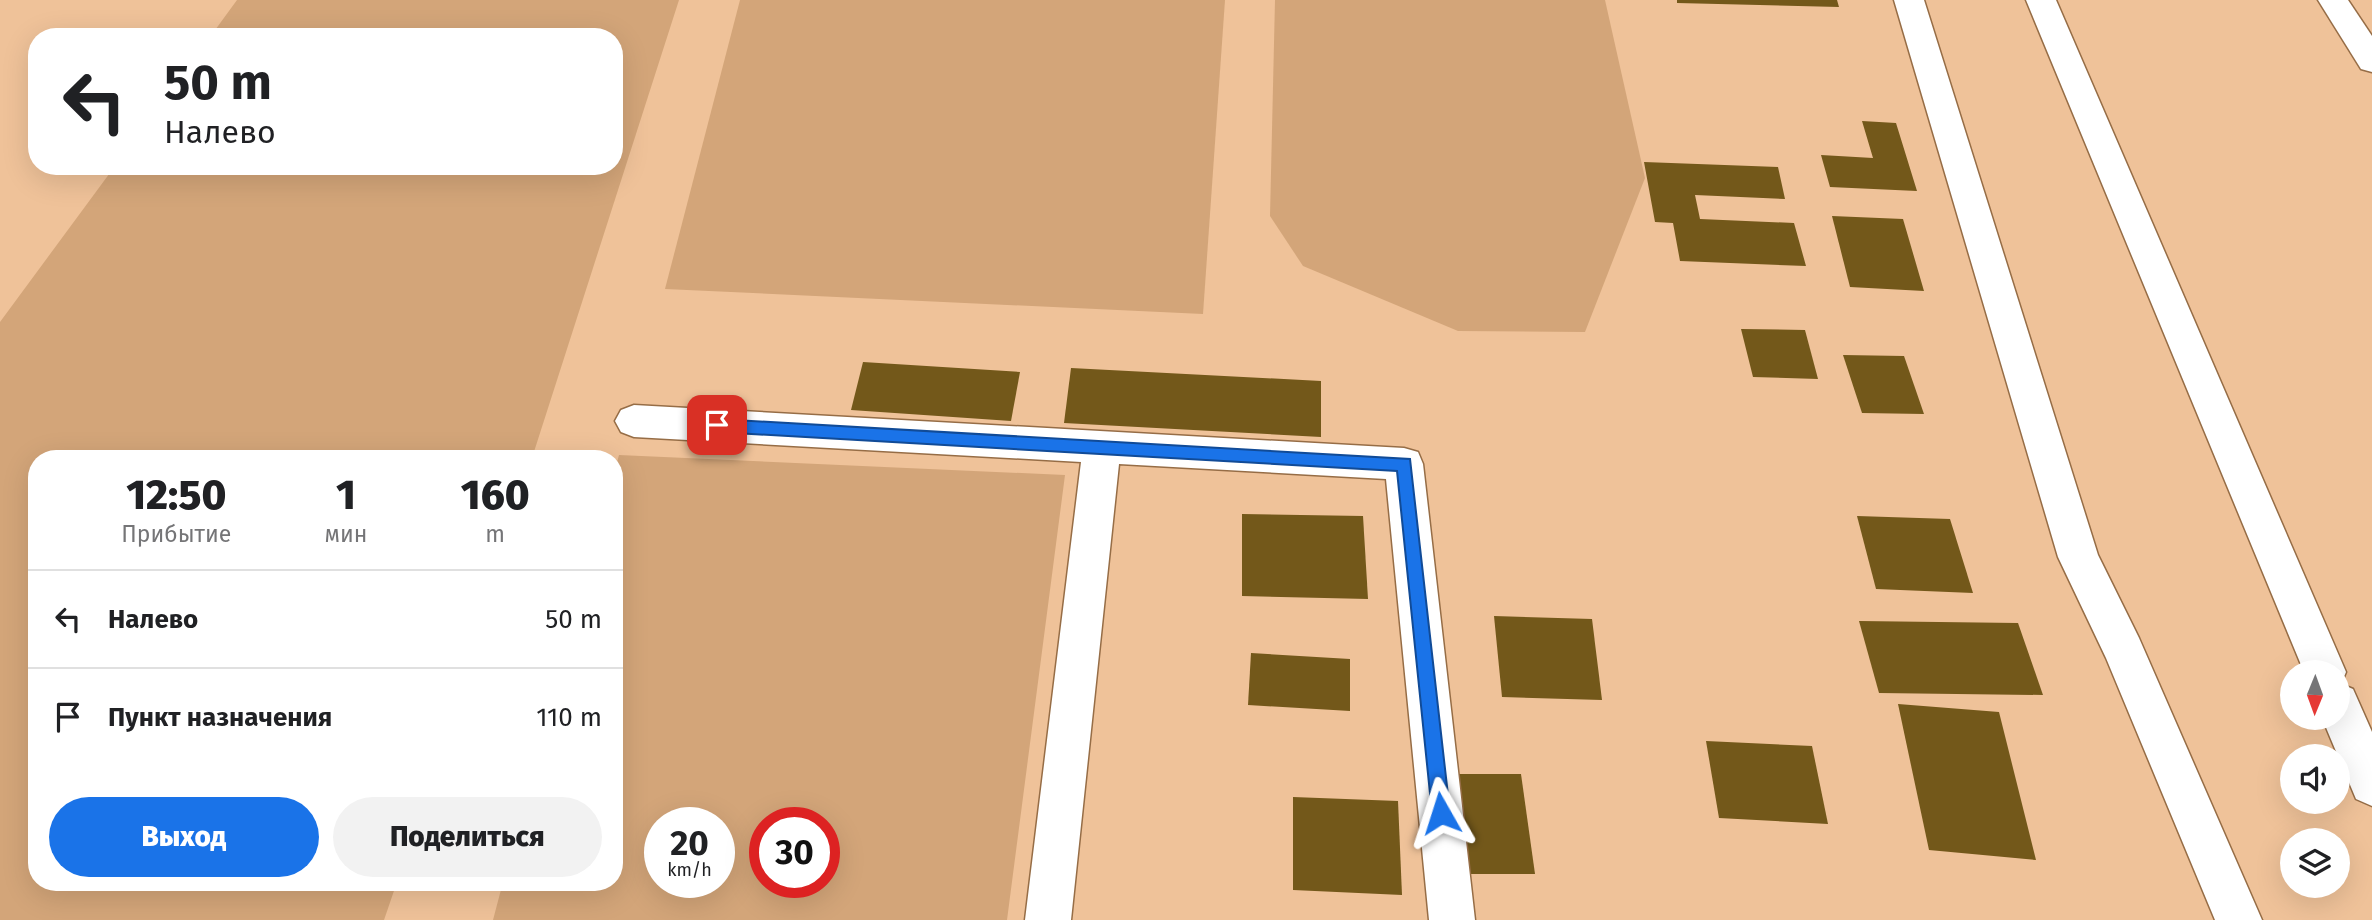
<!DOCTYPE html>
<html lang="ru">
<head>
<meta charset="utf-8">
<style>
	body { margin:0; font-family:"Fira Sans",sans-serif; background:#f2f2f2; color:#202124; height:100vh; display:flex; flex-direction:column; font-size:26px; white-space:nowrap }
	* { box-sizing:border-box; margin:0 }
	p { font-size:23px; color:#757577 }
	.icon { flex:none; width:38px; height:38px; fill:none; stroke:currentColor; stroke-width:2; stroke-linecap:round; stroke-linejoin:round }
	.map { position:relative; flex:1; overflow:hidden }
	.details { position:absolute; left:28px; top:450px; width:595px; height:441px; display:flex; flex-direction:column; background:#fff; border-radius:28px; box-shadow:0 7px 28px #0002 }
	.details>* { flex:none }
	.top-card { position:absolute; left:28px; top:28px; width:595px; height:147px; border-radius:28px; box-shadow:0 7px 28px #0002; background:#fff; color:#202124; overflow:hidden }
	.needle { width:46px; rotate:181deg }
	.fabs { position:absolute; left:2280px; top:660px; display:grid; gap:14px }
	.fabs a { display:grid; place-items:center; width:70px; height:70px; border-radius:50%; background:#fff; box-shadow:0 7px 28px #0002; font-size:35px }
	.speed { position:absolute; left:644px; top:807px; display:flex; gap:14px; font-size:35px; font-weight:700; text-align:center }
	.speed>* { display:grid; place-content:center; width:91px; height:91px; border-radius:50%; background:#fff; box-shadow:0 7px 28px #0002; line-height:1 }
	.speed small { font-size:18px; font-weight:400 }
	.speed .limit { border:10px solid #d22; background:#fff; color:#111 }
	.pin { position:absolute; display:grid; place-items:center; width:60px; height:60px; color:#fff; margin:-30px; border-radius:14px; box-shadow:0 4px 10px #0006 }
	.me { position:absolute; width:77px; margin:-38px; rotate:354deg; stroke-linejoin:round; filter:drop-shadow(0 0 5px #0008) }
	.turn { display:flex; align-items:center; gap:24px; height:147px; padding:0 21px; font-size:32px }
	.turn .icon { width:91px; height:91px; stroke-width:2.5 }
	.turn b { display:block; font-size:49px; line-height:60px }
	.eta { display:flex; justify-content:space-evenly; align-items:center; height:119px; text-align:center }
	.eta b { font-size:42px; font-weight:800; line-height:49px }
	.primary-button { display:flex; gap:14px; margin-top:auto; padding:14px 21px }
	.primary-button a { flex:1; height:80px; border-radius:42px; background:#1a73e8; color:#fff; font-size:28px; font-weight:800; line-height:80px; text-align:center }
	.primary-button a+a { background:#f2f2f2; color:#202124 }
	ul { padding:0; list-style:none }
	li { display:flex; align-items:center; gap:21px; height:98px; padding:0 21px; border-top:2px solid #e0e0e0 }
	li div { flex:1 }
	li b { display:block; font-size:26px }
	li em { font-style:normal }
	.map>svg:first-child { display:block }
	.green { fill:#d3a579; fill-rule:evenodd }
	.building { fill:#73581a }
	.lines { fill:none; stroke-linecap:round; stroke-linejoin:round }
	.minor-casing { stroke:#966d46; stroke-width:3 }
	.secondary-casing { stroke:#966d46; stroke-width:3 }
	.minor { fill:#fff; fill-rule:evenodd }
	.secondary { fill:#fff; fill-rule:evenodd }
	.route { fill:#1a73e8; stroke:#114b97; stroke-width:2 }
</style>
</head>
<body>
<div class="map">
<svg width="2372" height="920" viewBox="0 0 2372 920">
	<rect width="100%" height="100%" fill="#efc299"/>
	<g class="green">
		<polygon points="237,0 679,0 532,458 37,458 37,882 397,882 384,920 0,920 0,322 115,166 614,166 614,37 210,37"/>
		<polygon points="740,0 1225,0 1203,314 665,289"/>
		<polygon points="1275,0 1605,0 1645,178 1585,332 1458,331 1303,266 1270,216"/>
		<path d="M619,455L1065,475L1007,920H493L503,882H614V473ZM660,822H719V882H660ZM765,822H824V882H765Z"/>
	</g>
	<g class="building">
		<polygon points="1677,0 1837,0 1839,7 1677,3"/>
		<polygon points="1862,121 1896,123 1917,191 1830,187 1821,155 1873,158"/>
		<polygon points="1644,162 1778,167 1785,199 1695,195 1700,219 1794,223 1806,266 1680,261 1673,223 1655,222"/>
		<polygon points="1832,216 1903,219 1924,291 1850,287"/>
		<polygon points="1741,329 1805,330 1818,379 1753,377"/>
		<polygon points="1843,355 1904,356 1924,414 1862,413"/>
		<polygon points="863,362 1020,372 1011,421 851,410"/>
		<polygon points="1071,368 1321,381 1321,437 1064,423"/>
		<polygon points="1242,514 1363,516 1368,599 1242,596"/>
		<polygon points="1857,516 1950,519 1973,593 1876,589"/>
		<polygon points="1494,616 1592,619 1602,700 1502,697"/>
		<polygon points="1859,621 2018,623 2043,695 1879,693"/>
		<polygon points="1251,653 1350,659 1350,711 1248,705"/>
		<polygon points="1898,704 1999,712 2036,860 1929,850"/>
		<polygon points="1706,741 1812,746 1828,824 1719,818"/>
		<polygon points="1456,774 1521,774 1535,874 1467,874"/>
		<polygon points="1293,797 1398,801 1402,895 1293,890"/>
	</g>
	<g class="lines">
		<g class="minor-casing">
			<g id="minor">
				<polygon points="1894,0 1924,0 2098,555 2139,638 2262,920 2215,920 2106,658 2058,557"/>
				<polygon points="2318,0 2348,0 2372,36 2372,72 2361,69"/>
				<polygon points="634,405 1404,448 1418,452 1423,464 1475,920 1429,920 1386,479 1119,464 1071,920 1025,920 1081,462 634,437 621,432 615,421 621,410"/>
			</g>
		</g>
		<g class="secondary-casing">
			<polygon id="secondary" points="2026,0 2056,0 2346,672 2341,684 2353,689 2372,732 2372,806 2356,799 2322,718 2338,718 2338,672 2304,672"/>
		</g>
		<use href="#minor" class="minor"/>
		<use href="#secondary" class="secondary"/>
	</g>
	<polygon class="route" points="717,419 1410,459 1450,813 1448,819 1441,822 1435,819 1432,813 1397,471 717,432 709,425"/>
</svg>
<div class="fabs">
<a><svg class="needle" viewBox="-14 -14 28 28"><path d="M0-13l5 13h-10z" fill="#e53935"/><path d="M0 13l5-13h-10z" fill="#757577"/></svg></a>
<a><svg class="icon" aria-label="sound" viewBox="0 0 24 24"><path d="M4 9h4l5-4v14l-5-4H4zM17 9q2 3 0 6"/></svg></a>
<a><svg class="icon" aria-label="layers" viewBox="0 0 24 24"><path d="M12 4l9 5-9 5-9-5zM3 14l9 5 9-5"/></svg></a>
</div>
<div class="speed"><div>20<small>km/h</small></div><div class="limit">30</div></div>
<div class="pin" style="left:717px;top:425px;background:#d93025"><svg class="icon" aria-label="arrive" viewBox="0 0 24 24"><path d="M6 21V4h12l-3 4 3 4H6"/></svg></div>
<svg class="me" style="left:1441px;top:813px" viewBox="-20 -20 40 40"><path d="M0-17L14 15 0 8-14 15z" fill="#1a73e8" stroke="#fff" stroke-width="4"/></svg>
<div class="top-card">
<div class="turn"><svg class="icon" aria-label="left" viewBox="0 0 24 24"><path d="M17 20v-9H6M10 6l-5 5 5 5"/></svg><div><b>50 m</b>Налево</div></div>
</div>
<section class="details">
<div class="eta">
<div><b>12:50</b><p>Прибытие</p></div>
<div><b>1</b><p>мин</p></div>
<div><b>160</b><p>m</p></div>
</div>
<ul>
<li><svg class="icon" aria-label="left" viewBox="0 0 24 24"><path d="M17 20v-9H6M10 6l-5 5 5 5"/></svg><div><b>Налево</b></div><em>50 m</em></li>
<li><svg class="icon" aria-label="arrive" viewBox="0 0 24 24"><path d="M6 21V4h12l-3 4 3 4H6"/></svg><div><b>Пункт назначения</b></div><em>110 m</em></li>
</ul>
<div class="primary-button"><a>Выход</a><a>Поделиться</a></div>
</section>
</div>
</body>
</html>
